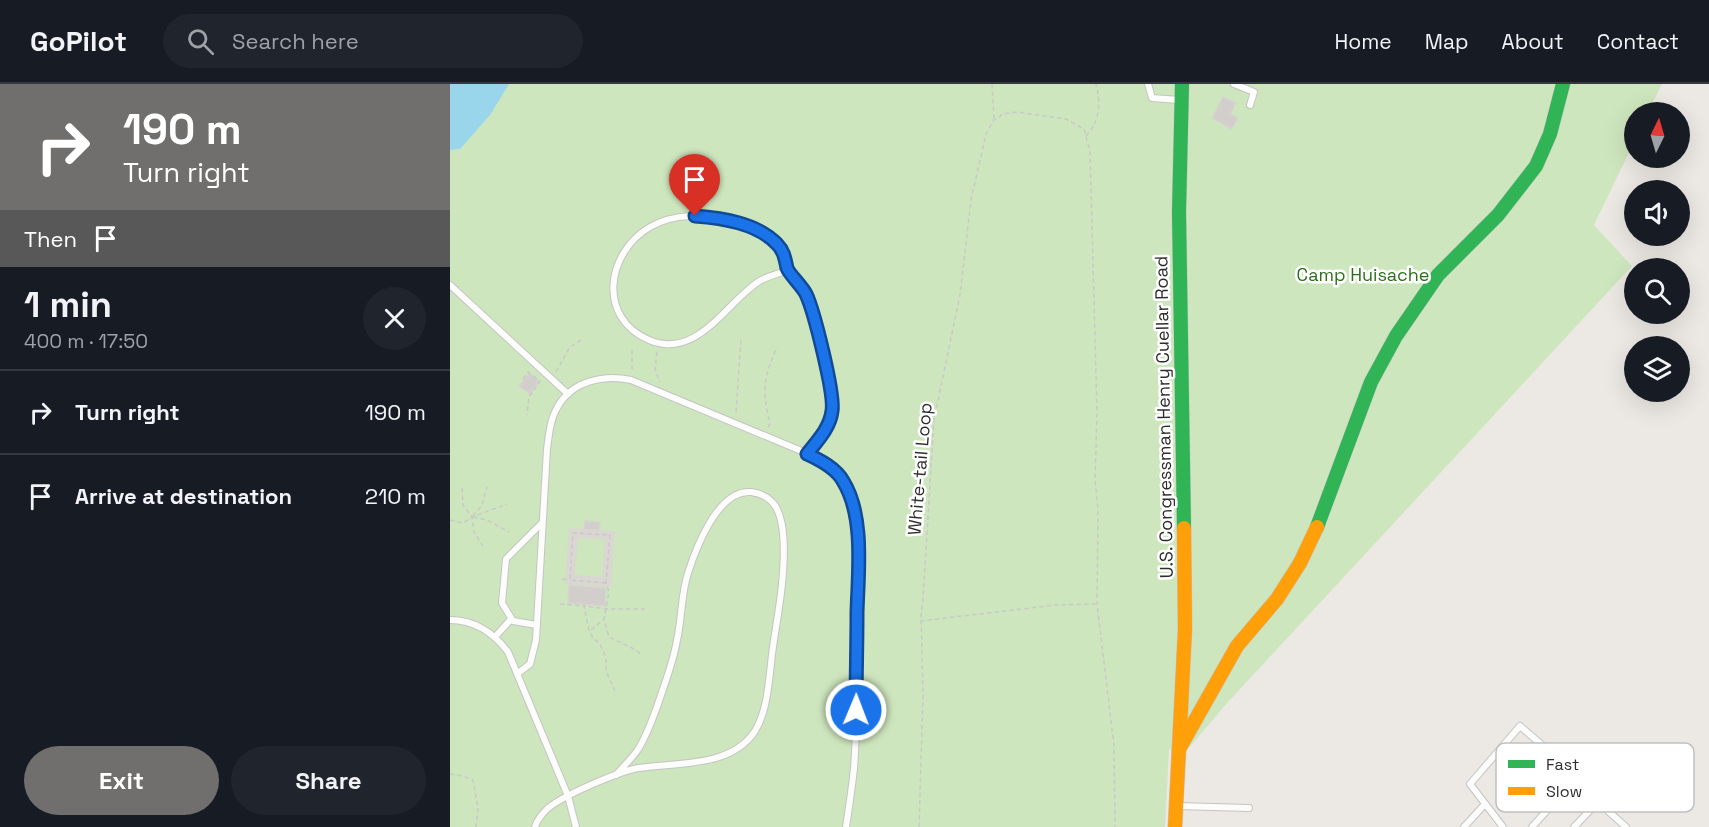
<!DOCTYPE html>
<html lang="en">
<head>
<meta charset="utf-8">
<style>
	body { margin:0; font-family:"Space Grotesk",sans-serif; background:#20242c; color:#f1f3f6; height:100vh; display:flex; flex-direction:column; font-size:22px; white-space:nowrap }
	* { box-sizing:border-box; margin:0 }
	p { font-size:20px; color:#9ea1a6 }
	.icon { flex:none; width:33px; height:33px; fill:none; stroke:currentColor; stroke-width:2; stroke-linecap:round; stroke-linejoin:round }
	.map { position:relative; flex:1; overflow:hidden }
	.panel { display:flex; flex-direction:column; background:#171b24; width:450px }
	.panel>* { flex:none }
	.guide { background:#706f6e; color:#fff; overflow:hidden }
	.needle { width:39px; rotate:5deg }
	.tools { position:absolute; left:1174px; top:18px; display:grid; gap:12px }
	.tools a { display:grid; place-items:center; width:66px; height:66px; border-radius:50%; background:#171b24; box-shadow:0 6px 24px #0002; font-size:30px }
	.pin { position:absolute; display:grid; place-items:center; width:51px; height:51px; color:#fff; margin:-62px -26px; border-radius:50% 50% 50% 0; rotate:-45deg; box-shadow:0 0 6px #0007 }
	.pin .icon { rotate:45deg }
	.me { position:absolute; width:66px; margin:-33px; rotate:1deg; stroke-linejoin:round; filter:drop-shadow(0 0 4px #0008) }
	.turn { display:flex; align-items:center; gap:21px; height:126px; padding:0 24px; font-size:27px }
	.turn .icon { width:78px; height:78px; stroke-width:2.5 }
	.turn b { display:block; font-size:42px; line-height:51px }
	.then { display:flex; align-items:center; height:57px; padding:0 24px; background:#0003; gap:12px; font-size:22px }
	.round { display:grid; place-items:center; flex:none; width:63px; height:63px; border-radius:32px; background:#20242c }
	.overview { display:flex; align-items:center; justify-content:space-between; height:102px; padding:0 24px }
	h1 { font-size:36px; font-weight:600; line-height:45px }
	.cta { display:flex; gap:12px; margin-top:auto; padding:12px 24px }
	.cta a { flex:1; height:69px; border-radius:36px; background:#706f6e; color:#fff; font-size:24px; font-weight:600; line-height:69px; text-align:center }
	.cta a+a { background:#20242c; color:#f1f3f6 }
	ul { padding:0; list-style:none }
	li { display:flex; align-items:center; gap:18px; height:84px; padding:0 24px; border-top:2px solid #363941 }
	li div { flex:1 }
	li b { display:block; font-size:22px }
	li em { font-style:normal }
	header { display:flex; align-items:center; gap:36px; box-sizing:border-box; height:84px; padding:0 30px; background:#171b24; border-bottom:2px solid #363941 }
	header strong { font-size:28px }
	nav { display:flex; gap:33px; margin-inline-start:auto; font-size:21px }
	.search { width:420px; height:54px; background:#20242c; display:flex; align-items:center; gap:15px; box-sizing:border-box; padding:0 21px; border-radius:33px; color:#9ea1a6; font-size:22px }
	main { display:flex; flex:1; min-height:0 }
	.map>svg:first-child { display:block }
	.green { fill:#cee6be }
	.plaza { fill:#dad6d2; fill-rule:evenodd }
	.water { fill:#99d6ec }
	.building { fill:#d1cecb; stroke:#d7d4d0; stroke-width:1.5 }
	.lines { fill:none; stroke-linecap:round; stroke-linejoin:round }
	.lane-casing { stroke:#c5c4c5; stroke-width:8 }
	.fast-casing { stroke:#c5c4c5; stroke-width:15 }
	.slow-casing { stroke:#c5c4c5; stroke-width:15 }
	.path { stroke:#c9c9c8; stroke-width:1.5; stroke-dasharray:4.5 3; stroke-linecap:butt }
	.lane { stroke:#fcfcfb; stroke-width:6 }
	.fast { stroke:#30b455; stroke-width:14 }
	.slow { stroke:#ff9f0a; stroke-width:14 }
	.route-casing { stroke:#114b97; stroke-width:15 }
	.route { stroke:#1a73e8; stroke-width:10 }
	.labels { text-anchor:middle; stroke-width:5; stroke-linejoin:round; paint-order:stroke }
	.park-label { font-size:18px; fill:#2c6e1b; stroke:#fff }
	.street-label { font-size:18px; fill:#2e2e2e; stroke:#fff }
	.key { fill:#fff; stroke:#c0c0c0; stroke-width:1.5 }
	.key-label { font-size:16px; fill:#2e2e2e }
</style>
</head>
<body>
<header>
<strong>GoPilot</strong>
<div class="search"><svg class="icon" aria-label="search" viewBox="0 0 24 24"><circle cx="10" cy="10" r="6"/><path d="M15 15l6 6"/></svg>Search here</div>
<nav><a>Home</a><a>Map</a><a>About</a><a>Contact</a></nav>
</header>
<main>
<section class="panel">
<div class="guide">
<div class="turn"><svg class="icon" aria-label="right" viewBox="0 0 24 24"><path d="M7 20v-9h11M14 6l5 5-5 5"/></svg><div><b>190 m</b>Turn right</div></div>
<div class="then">Then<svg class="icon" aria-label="arrive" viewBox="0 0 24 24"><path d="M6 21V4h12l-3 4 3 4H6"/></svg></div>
</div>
<div class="overview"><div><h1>1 min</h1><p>400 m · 17:50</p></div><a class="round"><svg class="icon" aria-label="close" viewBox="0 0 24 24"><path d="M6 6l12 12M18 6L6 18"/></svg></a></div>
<ul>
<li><svg class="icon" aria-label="right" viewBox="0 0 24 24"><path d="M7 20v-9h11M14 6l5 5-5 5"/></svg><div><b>Turn right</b></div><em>190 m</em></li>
<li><svg class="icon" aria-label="arrive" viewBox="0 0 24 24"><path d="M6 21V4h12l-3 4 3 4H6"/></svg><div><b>Arrive at destination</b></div><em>210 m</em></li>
</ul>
<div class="cta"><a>Exit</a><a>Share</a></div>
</section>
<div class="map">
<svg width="1259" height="743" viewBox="0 0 1259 743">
	<rect width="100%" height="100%" fill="#ece8e4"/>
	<polygon class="green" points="0,0 1212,0 1198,28 1185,28 1185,56 1144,141 1182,182 778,618 737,666 719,665 715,743 0,743"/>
	<path class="plaza" d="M119,444L165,447L161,503L115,500ZM128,454L155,456L152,493L125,491Z"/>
	<polygon class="water" points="0,0 59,0 40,31 10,65 0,66"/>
	<g class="building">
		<polygon points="773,13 786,19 780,30 788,34 782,45 762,34"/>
		<polygon points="79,289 89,297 80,310 69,302"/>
		<polygon points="135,437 150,438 149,446 134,445"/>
		<polygon points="119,501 156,504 155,522 118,519"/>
	</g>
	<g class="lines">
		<g class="lane-casing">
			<g id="lane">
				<polyline points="698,0 702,14 729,16"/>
				<polyline points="784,0 804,8 800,21"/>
				<path d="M338,186C328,190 317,192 308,198C275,220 247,276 199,256C146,233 157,168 200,143C224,129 255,130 280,137C296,142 313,147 325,158C336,168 333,177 338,186C340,190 345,193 348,196C359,210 363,230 367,247C373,272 389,311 380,336C376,348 365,359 357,370"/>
				<polyline points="0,201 118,310"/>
				<path d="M0,536C25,536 43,548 58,568L118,712L126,743"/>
				<polyline points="87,541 63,537 52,519 56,475 92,439"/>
				<polyline points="45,553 61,535"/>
				<path d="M68,589L80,580L86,556L97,365C99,351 100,336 107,324C121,297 154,290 181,296L361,371C376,379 390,388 397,404C414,443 408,491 407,532C406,582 408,633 404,684C402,704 399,723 396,743"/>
				<polyline points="727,722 799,724"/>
				<path d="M85,743C87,736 92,730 97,725C113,711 168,688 188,684C227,678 281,684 305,647C319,624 319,590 323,563C326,542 330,521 332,500C334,479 338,432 321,417C315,411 309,409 301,408C268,405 246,464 238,489C231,510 232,534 227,556C224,574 218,591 212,608C207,624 196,654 187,667C181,675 173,683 166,691"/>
				<polyline points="1014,743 1035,720"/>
				<polyline points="1053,743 1020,700 1070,642 1128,692 1082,743"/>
				<polyline points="1124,743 1148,718 1176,743"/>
			</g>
		</g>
		<g class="fast-casing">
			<g id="fast">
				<polyline points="732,0 729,128 734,444"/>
				<polyline points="867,443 921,298 946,252 988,191 1048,131 1086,82 1100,50 1113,0"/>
			</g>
		</g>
		<g class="slow-casing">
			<g id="slow">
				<polyline points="729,665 787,562 827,515 850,479 867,443"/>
				<polyline points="725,743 735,545 734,444"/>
			</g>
		</g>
		<g class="path">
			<polyline points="542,0 544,35"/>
			<path d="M636,52C650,36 651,20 646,0"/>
			<polyline points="182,266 182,288"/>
			<polyline points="207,268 205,286 210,298"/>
			<polyline points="106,288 120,263 133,255"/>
			<polyline points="73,295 78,288 90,297 79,313 77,331"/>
			<polyline points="286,328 291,255"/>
			<path d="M318,343L320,340C312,306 313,295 327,263"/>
			<polyline points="12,404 13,421 22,433 24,448 33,462"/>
			<polyline points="23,432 32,421 37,403"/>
			<polyline points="23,433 37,436 59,448"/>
			<polyline points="0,436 13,439 22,433 57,420"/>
			<polyline points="112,495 119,496"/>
			<polyline points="156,499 120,496 123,449 160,451 156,499 159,508 154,535 159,553 184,565 191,570"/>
			<polyline points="110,520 134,522 134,520"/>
			<polyline points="470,537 606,521 646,520"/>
			<polyline points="141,546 153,536"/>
			<polyline points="165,607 156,587 156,576 154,569 150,560 143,554 139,547 134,522 157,525 195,525"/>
			<polyline points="0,690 13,692 23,696 28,724 26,743"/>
			<polyline points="469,743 473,611 471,529 473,515 484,336 510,211 521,116 536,50 544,36 553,30 567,28 616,35 634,45 640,67 647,328 645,396 648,426 647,520 664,662 665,743"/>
		</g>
		<use href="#lane" class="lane"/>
		<use href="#fast" class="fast"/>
		<use href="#slow" class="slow"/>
	</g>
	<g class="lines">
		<g class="route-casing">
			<path id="route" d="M245,132C272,134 307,139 327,160C334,167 335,175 337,184C339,190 352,202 356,210C364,227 385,310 382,327C380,344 367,357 357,370C370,376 386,384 393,397C415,432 408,489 407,529C407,561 406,594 406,626"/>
		</g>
		<use href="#route" class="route"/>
	</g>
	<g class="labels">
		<g class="park-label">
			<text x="913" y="197">Camp Huisache</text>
		</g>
		<g class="street-label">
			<text transform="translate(714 333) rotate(-91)" y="6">U.S. Congressman Henry Cuellar Road</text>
			<text transform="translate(470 385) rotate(-85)" y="6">White-tail Loop</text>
		</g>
	</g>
	<rect x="1046" y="659" width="198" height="69" rx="9" class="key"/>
	<rect x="1058" y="676" width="27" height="8" fill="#30b455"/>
	<rect x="1058" y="703" width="27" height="8" fill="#ff9f0a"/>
	<g class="key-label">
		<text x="1096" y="686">Fast</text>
		<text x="1096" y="713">Slow</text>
	</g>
</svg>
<div class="tools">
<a><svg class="needle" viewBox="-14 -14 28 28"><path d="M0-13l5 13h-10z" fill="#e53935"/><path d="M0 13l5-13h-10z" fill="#9ea1a6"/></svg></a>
<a><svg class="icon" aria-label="sound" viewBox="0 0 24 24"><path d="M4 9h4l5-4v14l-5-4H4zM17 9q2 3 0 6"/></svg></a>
<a><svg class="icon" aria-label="search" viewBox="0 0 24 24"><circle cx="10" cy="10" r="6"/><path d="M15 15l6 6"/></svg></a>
<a><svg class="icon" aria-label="layers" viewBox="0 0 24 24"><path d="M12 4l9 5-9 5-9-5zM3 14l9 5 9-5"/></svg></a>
</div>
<div class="pin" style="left:245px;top:132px;background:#d93025"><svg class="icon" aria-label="arrive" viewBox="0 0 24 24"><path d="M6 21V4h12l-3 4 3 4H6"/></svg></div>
<svg class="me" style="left:406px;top:626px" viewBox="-20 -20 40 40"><circle r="17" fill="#1a73e8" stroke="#fff" stroke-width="3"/><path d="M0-11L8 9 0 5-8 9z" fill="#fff"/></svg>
</div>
</main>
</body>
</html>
